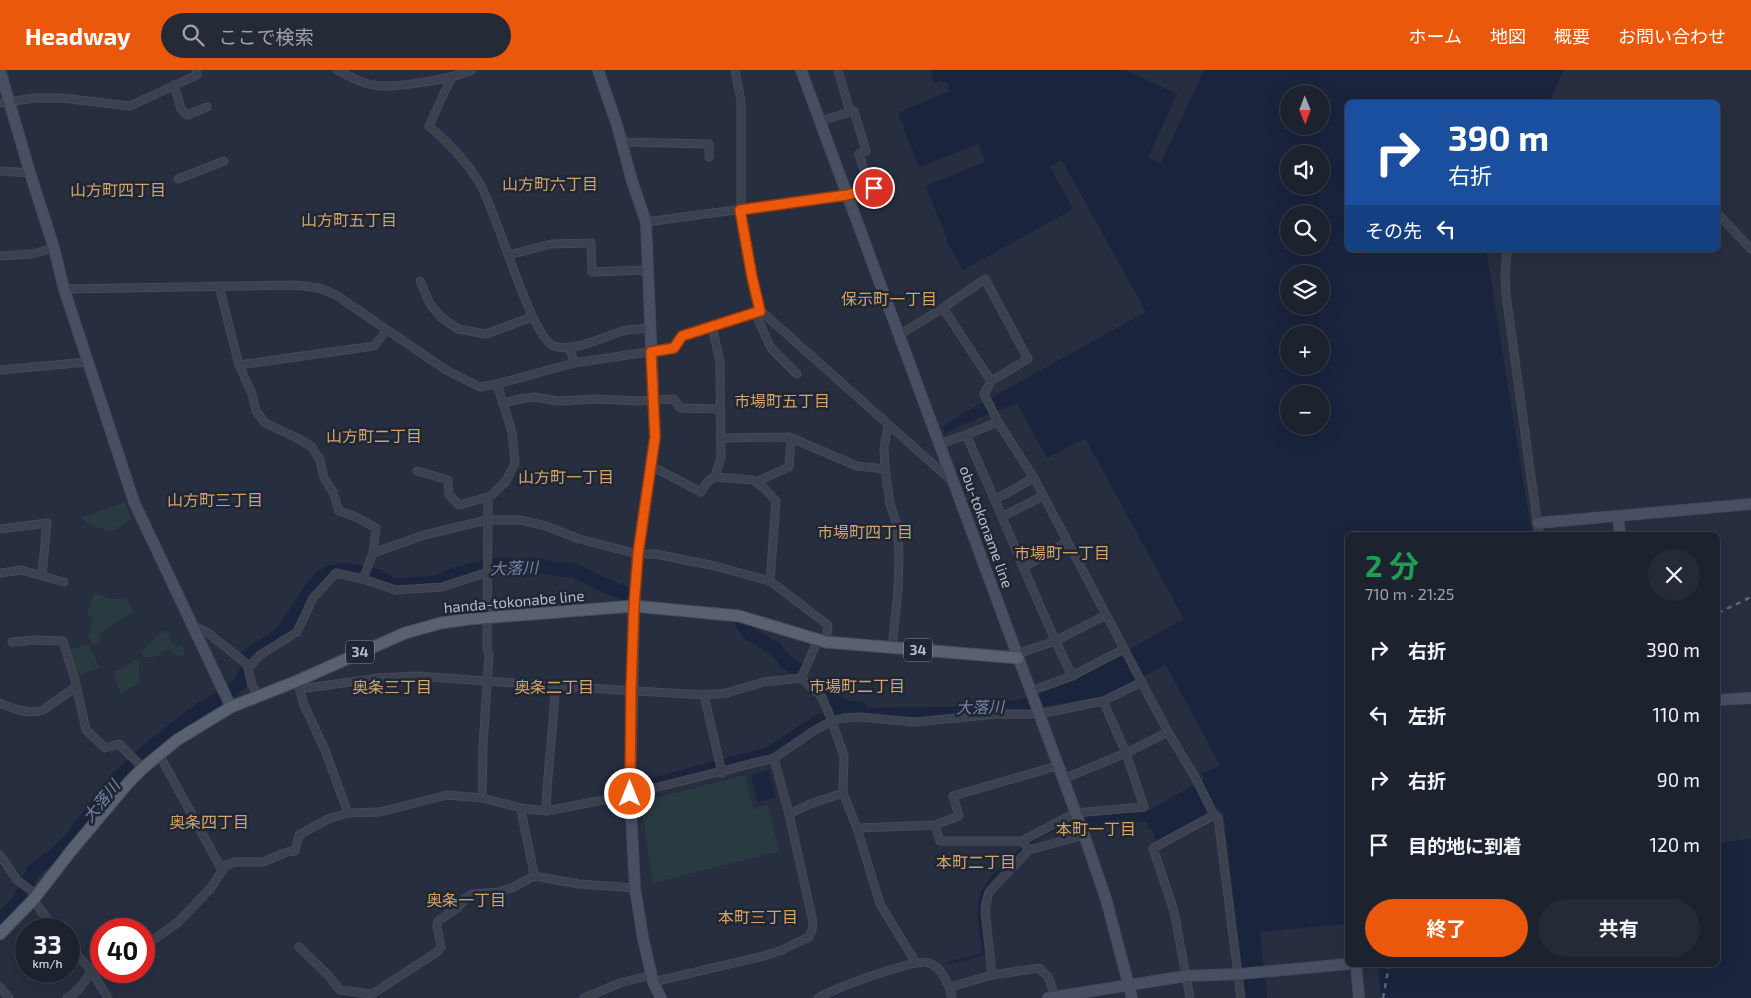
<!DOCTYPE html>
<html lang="ja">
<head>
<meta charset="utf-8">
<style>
	body { margin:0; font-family:"Exo 2","Noto Sans JP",sans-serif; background:#252a37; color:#f1f3f6; height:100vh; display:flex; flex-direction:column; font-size:19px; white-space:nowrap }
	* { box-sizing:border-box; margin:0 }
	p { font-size:16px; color:#a0a4aa }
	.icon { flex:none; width:28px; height:28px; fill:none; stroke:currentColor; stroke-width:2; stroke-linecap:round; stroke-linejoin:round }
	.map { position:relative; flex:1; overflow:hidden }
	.sheet { position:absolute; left:1345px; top:462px; width:375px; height:435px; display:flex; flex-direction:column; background:#1d222f; border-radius:8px; box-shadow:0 5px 20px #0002,0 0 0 1px #3b3f4b }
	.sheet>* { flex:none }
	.hud { position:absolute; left:1345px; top:30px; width:375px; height:152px; border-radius:8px; box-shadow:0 5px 20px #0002,0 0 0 1px #3b3f4b; background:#1a4fa0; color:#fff; overflow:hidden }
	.needle { width:32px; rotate:179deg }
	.fabs { position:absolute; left:1280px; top:15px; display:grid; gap:10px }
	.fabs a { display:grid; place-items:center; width:50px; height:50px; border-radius:50%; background:#1d222f; box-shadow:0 5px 20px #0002,0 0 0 1px #3b3f4b; font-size:25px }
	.speed { position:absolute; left:15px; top:848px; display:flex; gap:10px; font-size:25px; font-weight:700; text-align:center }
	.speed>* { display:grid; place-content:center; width:65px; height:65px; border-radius:50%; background:#1d222f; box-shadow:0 5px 20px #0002,0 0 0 1px #3b3f4b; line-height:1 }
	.speed small { font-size:12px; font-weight:400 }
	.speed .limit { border:8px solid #d22; background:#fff; color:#111 }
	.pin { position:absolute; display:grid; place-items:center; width:42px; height:42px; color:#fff; margin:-21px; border:2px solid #fff; border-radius:50%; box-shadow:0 1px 5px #0007 }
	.me { position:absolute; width:55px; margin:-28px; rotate:0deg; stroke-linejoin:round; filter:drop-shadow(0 0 4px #0008) }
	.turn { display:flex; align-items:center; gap:18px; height:105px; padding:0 20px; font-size:22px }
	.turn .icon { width:65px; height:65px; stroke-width:2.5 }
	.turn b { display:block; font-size:35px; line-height:42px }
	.then { display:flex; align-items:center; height:48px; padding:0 20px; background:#0003; gap:10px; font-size:19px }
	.round { display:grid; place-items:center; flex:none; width:52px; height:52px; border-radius:26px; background:#252a37 }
	.overview { display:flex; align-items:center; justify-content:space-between; height:85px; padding:0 20px }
	h1 { font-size:30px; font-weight:700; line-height:38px; color:#1e9e55 }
	.button { display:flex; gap:10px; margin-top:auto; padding:10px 20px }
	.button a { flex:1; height:58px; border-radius:30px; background:#ea580c; color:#fff; font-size:20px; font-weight:700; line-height:58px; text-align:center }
	.button a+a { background:#252a37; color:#f1f3f6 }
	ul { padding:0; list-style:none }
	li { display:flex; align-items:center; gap:15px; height:65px; padding:0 20px }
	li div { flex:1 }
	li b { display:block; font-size:19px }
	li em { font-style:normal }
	header { display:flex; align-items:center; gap:30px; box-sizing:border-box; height:70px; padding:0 25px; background:#ea580c; color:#fff }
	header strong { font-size:24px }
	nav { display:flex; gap:28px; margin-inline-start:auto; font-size:18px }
	.search { width:350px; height:45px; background:#252a37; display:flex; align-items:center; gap:12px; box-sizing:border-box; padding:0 18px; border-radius:28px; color:#a0a4aa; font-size:19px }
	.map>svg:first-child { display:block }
	.green { fill:#293b40 }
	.water { fill:#1a243d; fill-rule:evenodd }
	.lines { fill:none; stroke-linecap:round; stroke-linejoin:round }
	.stream { stroke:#1a243d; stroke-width:2.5 }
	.river { stroke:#1a243d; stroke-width:14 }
	.street-casing { stroke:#444a58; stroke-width:9 }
	.secondary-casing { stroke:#444a58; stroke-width:12 }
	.primary-casing { stroke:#444a58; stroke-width:13 }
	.street { stroke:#3b414f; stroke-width:7 }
	.secondary { stroke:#494f62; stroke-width:10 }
	.primary { stroke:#59606f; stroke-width:11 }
	.rail { stroke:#5d6476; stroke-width:2.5; stroke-dasharray:5 5; stroke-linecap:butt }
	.route-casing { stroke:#983908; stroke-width:12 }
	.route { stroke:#ea580c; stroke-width:9 }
	.labels { text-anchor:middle; stroke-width:5; stroke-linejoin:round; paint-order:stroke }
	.shield { fill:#202634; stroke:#8a8f9d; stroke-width:1 }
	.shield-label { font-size:14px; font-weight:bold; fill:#b7bcca }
	.street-label { font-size:15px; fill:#b7bcca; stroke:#202634 }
	.neighbourhood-label { font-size:16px; fill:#d0a46b; stroke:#202634 }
	.water-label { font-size:16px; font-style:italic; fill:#7282a7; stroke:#202634 }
</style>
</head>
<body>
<header>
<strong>Headway</strong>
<div class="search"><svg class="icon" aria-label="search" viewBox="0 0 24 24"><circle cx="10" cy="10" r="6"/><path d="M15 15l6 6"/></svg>ここで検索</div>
<nav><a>ホーム</a><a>地図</a><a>概要</a><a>お問い合わせ</a></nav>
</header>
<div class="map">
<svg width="1751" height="928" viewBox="0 0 1751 928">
	<rect width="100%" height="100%" fill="#272e3f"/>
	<g class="green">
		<polygon points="125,432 131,448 121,456 110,462 91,455 81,448"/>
		<path d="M94,523L111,529H127L134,541C129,545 102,561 101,563C100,565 99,570 99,572L93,576L88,566L93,548L87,546Z"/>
		<polygon points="164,560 169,564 171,571 176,576 182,576 186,585 178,586 168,578 156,587 144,587 141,582"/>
		<polygon points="89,574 100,598 79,605 70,580"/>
		<polygon points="139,588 140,613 121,624 113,603"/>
		<polygon points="745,705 753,739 768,735 779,781 653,813 643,745 645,738 651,729"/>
	</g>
	<g class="water">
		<path d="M930,0H1125L1177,24L1148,87L1161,93L1204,0H1564L1549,32H1348V180H1486L1532,465H1348V837L1344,838L1346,854L1260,862L1267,928H1245L1224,746L1219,738L1156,772L1152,759H1148L1147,752L1087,756L1083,745L1146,742L1204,709L1201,704L1220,695L1166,595L1104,626L1047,636L1029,641L915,649L852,644L837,645L845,639L842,635L854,638L950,637L1018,630L1073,611L1184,549L1085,368L1047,388L1017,333L957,357L945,364L943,356L960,345L1146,242L1062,90L1050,97L1073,139L963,200L949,175L926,116L985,92L978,74L919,97L898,43L950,21L947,12L942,13L941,11L934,13ZM1289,24H1321V56H1289ZM1289,84H1321V116H1289ZM1289,144H1321V176H1289ZM1289,204H1321V236H1289ZM1289,264H1321V296H1289ZM1289,324H1321V356H1289Z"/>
		<polygon points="769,700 776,728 758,732 751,705"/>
		<polygon points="1751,769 1751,928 1381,928 1378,895 1718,895 1718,773"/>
	</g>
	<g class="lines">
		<path class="stream" d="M949,893L984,884C982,866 976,844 981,826C986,810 1022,776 1037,768C1049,761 1063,755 1076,753"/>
		<g class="river">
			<polyline points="372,505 378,506 392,515 436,513 455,504 494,495 538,495 555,499 574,500 606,516 624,523"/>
			<polyline points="742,553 749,563 775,579 787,593 799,600"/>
			<path d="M249,592L247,587C257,578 269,574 279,565C284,561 287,554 291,550C313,519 317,493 360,502"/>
			<polyline points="231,621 240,613 244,605"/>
			<path d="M830,626C837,634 848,639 860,639"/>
			<polyline points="656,714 769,684 818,652 853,639"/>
			<polyline points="0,851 20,830 33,801 58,782 71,769 116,710 152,677 198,641 220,628"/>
		</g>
		<g class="street-casing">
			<g id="street">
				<path d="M337,0C348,5 360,13 373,15C395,19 451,9 472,0"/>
				<polyline points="735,0 741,31 741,140 753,207 761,241 952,411"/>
				<polyline points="838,0 850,42"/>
				<path d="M451,8L429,56C448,72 466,91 479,112C497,141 530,267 554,276C573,283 605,266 623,261C632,259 641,259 650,258"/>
				<polyline points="174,15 181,39 187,45 207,37"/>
				<polyline points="0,33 35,28 62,28 130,36 197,5 196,0"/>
				<polyline points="820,51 854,41 866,81 859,84 870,119"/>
				<polyline points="621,72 709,74 709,87"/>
				<polyline points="0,101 30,103"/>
				<polyline points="178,109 224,91"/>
				<polyline points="1718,144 1751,179"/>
				<polyline points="646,152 847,125 874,118"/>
				<polyline points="1507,180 1505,205 1506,224 1539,465"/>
				<polyline points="509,185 551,174 591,173 592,202 647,200"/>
				<polyline points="0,186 32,184 54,178"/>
				<polyline points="420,211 430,234 441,247 458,259 486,264 532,247"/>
				<polyline points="219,216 239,295 252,324 256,341 265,353 297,368 311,376 320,390 324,408 333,422 339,441 356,447 376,458 373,483 363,509"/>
				<polyline points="64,219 295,215 319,218 336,225 446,300 480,317 497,314 574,293 674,278 682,266 761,241"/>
				<polyline points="943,238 985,209 1028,289 991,311"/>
				<polyline points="755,243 771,278 797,304"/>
				<polyline points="712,256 720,292 721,387 715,407"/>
				<polyline points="899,265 943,238 991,311 984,324 998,352 1034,408 1168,662 1195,707 1214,745 1218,748 1241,928"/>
				<polyline points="570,278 574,293"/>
				<polyline points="239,295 374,276 387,260"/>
				<polyline points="0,300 87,292"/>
				<polyline points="502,333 520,329 535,327 558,331 597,329 639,331 674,329 680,338 721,339"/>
				<polyline points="888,356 884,378 885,399 890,434 897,455 899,485 898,521 892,578"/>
				<path d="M966,365C1003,445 1034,528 1072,606"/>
				<polyline points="721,368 789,367 857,396 885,399"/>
				<polyline points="939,374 966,365 998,352"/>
				<polyline points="651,396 701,422 708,411 715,407 753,410 764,418 776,431 770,511"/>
				<polyline points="417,401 448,410 449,425 459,435 488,427 493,424 506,411 515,393 512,362 497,314"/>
				<polyline points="756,412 789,397 791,368"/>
				<polyline points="996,429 1034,408"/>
				<polyline points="1003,446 1043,426"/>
				<polyline points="0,459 47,453 42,505"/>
				<polyline points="373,483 424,465 487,450 520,450 546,456 579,469 638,484 655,484 715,496 770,511 828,555 826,572"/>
				<polyline points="1024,497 1067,472"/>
				<polyline points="0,503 21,500 64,512"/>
				<polyline points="192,555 208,563 247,594 252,615 258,626"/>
				<polyline points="12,572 34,570 63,571 75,610 86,660 105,678 119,674 143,698"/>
				<polyline points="1017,584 1055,571 1106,545"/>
				<polyline points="248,598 260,585 297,562 313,528 336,503 363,509 396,520 442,517 488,502 506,499"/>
				<polyline points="801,608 818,570"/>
				<polyline points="297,611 307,618 379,608 417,606 555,616 704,625 726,623 764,612 801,608 822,627 831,649 844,686 843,723 857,758 880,834 916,893"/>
				<polyline points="297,611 304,635 325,680 348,743"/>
				<polyline points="1031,621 1072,606 1124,579"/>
				<polyline points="704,625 722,703"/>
				<path d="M0,633C15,639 27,645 43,640L76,617"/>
				<polyline points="159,684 222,800"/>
				<polyline points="1063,709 1126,683 1168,662"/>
				<polyline points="482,728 483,675 489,585 487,578 488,427"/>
				<path d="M521,738C524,761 531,783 534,806"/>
				<path d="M546,741C547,699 554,658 555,616"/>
				<polyline points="789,744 810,734 843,723"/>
				<polyline points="935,755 940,771 1022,771 1029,780"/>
				<polyline points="857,758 935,755 959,746 953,726 1057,696"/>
				<polyline points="1022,771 1075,743 1144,737 1126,683 1103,631"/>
				<polyline points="0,785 17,810 33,822 33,830 55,859"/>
				<polyline points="69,876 91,900 108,928"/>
				<polyline points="144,876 176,854 210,819 226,795 235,792 263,792 287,782 295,781 299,765 328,749 348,743 380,742 447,725 482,728 521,738 546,741 614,728 774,688 815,660 832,651 843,648 859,647 915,652 997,644 1039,644 1103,631 1142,612"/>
				<polyline points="299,877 328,905 340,920 372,924 437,882 441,877 437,856 438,851 457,838 466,828 472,824 499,822 512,818 534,806 579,814 635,818"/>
				<polyline points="992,905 985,839 989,822 1029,780 1084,765"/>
				<polyline points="653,912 764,886 782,880 809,867 812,860 813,852 789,744 774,688"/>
				<polyline points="0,917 9,928"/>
				<polyline points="950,917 992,905 1039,898 1048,907 1056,928"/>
				<path d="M67,928C83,920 88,902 101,891"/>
				<polyline points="584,928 620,913 651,905"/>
				<path d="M818,928C833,919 915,888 929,893C942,897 950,916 952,928"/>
				<polyline points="1190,928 1174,841 1153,778 1214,745"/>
			</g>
		</g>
		<g class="secondary-casing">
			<g id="secondary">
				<polyline points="0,0 30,103 54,178 64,219 134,432 231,637"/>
				<polyline points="598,0 617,55 632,111 646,152 655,367 638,484 634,536 630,724 635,818 643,868 653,912 661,928"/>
				<polyline points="801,0 1084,765 1106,829 1132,928"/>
				<polyline points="1618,446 1620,465"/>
				<polyline points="1538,453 1751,434"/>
				<polyline points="1718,630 1751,628"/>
				<polyline points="1356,895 1359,928"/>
				<polyline points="1048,928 1186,906 1240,904 1348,894"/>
			</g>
		</g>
		<g class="primary-casing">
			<polyline id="primary" points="0,864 33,830 71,781 129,712 143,698 177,670 231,637 297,611 405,563 441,553 469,549 634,536 739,546 826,572 1018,588"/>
		</g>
		<use href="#street" class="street"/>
		<use href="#secondary" class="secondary"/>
		<use href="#primary" class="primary"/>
		<g class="rail">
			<polyline points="1718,543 1751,527"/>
			<polyline points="1383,928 1389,895"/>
		</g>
	</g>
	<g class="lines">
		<g class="route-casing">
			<polyline id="route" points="630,724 631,620 634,536 638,484 655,367 651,282 674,278 682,266 760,241 752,207 740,140 847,125 874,118"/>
		</g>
		<use href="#route" class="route"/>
	</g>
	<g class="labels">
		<g class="shield">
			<rect x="904" y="568.5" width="28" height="23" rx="4"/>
			<rect x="346" y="570.5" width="28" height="23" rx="4"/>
		</g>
		<g class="shield-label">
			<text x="918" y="585">34</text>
			<text x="360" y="587">34</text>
		</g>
		<g class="street-label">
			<text transform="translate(986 457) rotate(70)" y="5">obu-tokoname line</text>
			<text transform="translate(514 532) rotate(-5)" y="5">handa-tokonabe line</text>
		</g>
		<g class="neighbourhood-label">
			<text x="550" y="120">山方町六丁目</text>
			<text x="118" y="126">山方町四丁目</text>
			<text x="349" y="156">山方町五丁目</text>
			<text x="889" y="235">保示町一丁目</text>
			<text x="782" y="337">市場町五丁目</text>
			<text x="374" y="372">山方町二丁目</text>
			<text x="566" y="413">山方町一丁目</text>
			<text x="215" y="436">山方町三丁目</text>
			<text x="865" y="468">市場町四丁目</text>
			<text x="1062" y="489">市場町一丁目</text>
			<text x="857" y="622">市場町二丁目</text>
			<text x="392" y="623">奥条三丁目</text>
			<text x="554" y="623">奥条二丁目</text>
			<text x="209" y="758">奥条四丁目</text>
			<text x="1096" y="765">本町一丁目</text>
			<text x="976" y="798">本町二丁目</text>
			<text x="466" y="836">奥条一丁目</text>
			<text x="758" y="853">本町三丁目</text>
		</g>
		<g class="water-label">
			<text transform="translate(514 498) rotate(-2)" y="6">大落川</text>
			<text transform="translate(980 637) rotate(-1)" y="6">大落川</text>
			<text transform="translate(101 731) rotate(-51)" y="6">大落川</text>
		</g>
	</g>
</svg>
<div class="fabs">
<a><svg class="needle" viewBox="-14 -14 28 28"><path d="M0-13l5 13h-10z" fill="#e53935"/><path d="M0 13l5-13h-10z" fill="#a0a4aa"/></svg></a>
<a><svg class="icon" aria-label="sound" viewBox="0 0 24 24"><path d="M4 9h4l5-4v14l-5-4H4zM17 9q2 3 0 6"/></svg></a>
<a><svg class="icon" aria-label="search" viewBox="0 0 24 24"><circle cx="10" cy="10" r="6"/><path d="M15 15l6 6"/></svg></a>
<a><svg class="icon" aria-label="layers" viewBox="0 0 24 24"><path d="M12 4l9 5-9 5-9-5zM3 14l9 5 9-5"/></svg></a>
<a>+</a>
<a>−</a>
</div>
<div class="speed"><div>33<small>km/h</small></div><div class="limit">40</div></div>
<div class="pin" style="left:874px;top:118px;background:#d93025"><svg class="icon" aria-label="arrive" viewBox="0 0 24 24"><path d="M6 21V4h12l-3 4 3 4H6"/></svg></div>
<svg class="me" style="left:630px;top:724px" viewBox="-20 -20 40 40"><circle r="17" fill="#ea580c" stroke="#fff" stroke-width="3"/><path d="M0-11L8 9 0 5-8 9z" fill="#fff"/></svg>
<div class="hud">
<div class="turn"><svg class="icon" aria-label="right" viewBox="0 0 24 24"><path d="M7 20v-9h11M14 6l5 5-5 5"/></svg><div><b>390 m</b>右折</div></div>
<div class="then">その先<svg class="icon" aria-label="left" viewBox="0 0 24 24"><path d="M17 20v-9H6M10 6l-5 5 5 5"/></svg></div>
</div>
<section class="sheet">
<div class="overview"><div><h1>2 分</h1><p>710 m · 21:25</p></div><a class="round"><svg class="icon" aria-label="close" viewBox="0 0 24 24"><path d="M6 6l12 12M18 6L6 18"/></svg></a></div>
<ul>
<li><svg class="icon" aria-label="right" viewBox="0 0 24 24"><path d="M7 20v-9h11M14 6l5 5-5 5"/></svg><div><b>右折</b></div><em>390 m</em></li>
<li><svg class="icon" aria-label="left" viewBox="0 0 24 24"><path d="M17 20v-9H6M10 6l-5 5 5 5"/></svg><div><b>左折</b></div><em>110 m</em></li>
<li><svg class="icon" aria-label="right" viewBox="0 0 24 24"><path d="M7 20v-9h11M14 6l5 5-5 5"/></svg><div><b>右折</b></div><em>90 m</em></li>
<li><svg class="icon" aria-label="arrive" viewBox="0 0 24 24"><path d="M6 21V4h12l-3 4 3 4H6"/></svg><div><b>目的地に到着</b></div><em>120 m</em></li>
</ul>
<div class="button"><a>終了</a><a>共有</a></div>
</section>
</div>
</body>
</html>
